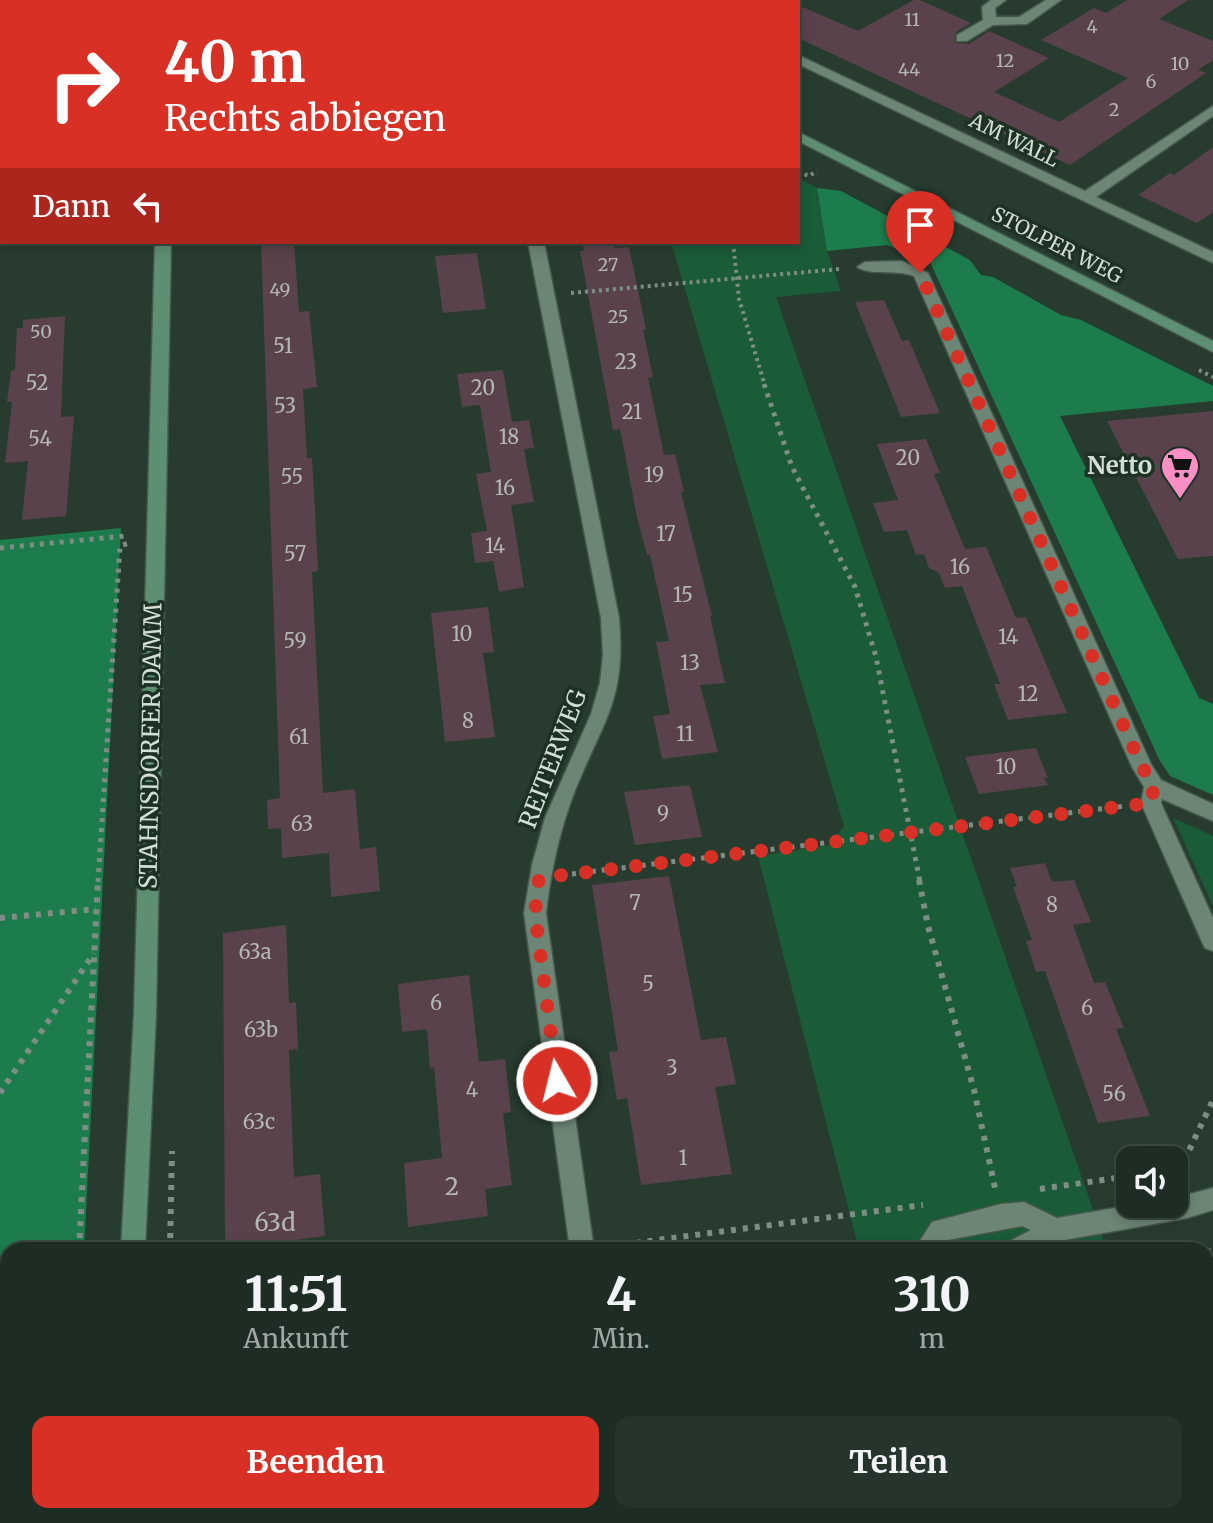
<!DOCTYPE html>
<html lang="de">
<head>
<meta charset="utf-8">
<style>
	body { margin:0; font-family:Merriweather,serif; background:#25352b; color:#f1f3f6; height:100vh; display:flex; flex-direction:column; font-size:30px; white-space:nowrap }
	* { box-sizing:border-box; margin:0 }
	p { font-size:26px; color:#a0a8a6 }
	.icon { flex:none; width:44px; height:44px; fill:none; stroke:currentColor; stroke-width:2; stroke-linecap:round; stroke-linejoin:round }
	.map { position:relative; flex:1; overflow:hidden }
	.side { position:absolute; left:0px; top:1242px; width:1214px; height:282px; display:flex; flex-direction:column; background:#1d2d23; border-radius:24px 24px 0 0; box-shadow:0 4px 12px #0003,0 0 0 2px #3b4941 }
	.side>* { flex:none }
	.guide { position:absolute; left:0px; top:0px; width:800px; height:244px; box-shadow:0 4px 12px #0003,0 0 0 2px #3b4941; background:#d93025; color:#fff; overflow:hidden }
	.fabs { position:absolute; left:1116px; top:1146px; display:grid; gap:16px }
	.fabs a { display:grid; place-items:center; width:72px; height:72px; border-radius:16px; background:#1d2d23; box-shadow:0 4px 12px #0003,0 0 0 2px #3b4941; font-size:40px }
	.pin { position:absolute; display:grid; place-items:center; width:68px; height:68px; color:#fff; margin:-82px -34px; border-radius:50% 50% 50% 0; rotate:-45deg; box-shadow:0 0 8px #0007 }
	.pin .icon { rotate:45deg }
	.me { position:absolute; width:88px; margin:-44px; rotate:352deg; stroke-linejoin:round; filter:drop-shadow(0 0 6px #0008) }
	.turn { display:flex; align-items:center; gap:28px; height:168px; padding:0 32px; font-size:36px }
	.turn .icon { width:104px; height:104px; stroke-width:2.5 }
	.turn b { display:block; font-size:56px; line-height:68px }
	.then { display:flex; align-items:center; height:76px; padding:0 32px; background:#0003; gap:16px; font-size:30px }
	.eta { display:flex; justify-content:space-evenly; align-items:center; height:136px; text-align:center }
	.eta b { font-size:48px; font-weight:700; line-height:56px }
	.action { display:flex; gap:16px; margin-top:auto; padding:16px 32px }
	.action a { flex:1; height:92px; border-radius:16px; background:#d93025; color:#fff; font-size:32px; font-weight:700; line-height:92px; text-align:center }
	.action a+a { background:#25352b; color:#f1f3f6 }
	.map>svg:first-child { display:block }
	.green { fill:#1a5b38 }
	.forest { fill:#1d7c4c }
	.building { fill:#59424c }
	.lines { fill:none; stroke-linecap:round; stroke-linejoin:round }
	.street-casing { stroke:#46574c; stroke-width:3 }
	.secondary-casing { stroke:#46574c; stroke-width:3 }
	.path-far2 { stroke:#7e8e84; stroke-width:4; stroke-dasharray:3 4; stroke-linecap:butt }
	.path-far1 { stroke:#7e8e84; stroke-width:5; stroke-dasharray:4 6; stroke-linecap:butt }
	.path { stroke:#7e8e84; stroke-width:6; stroke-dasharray:5 7; stroke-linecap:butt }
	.street { fill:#6d8575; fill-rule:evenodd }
	.secondary { fill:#5d9073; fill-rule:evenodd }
	.route { stroke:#d93025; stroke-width:14; stroke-dasharray:0 25.2 }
	.labels { text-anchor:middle; stroke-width:7; stroke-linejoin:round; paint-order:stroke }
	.far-number-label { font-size:18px; fill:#b4b7b4 }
	.far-street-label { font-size:20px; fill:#d2ded6; stroke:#1d3225 }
	.number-label { font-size:20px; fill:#b4b7b4 }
	.poi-label { font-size:24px; font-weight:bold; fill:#d2ded6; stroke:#1d3225; text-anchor:end }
	.street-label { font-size:24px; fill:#d2ded6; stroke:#1d3225 }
	.near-number-label { font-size:24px; fill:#b4b7b4 }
</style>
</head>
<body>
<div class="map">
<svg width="1213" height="1523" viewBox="0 0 1213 1523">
	<rect width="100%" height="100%" fill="#273c2f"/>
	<g class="green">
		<polygon points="798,178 817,188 827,251 841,291 776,297 1107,1250 859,1250 758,856 830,845 844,826 671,242 798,242"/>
		<polygon points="1173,818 1213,836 1213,906"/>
		<polygon points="663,1516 1204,1516 1207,1523 665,1523"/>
	</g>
	<g class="forest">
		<polygon points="817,188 841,191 970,260 981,275 993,277 1061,315 1081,320 1213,386 1213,401 1060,416 1199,698 1213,704 1213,795 1170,776 1160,761 930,262 887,245 827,251"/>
		<polygon points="121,528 84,1250 8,1250 8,1336 0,1337 0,540"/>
		<polygon points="8,1417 8,1516 76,1516 76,1523 0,1523 0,1418"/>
	</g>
	<g class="building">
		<polygon points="914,0 920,0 971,23 956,32 955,43 969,44 989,31 1049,58 994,92 1059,122 1128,78 1041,40 1094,8 1106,13 1127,0 1188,0 1159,19 1213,41 1213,60 1198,70 1206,73 1070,165 798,38 798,5 858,31"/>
		<polygon points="1213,147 1213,212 1197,223 1138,195 1170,173 1174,175"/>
		<polygon points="261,242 294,242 299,312 309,311 317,387 303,389 307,458 312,458 315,511 318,571 312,572 323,793 355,789 360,849 376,847 380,891 331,897 329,853 282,858 281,828 268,829 267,800 280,798"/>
		<polygon points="582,242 614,242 615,248 629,247 646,329 643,330 653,377 648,378 664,455 675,454 684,492 681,492 712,616 710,616 725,683 700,685 718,752 662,759 653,716 670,714 656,642 669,641 650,555 647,555 637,517 620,429 613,430 580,251 584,251"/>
		<polygon points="477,253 486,309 443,313 435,256"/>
		<polygon points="884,300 902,341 909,340 940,413 901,417 855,302"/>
		<polygon points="65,316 61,417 74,416 66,516 22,520 28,461 5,463 12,402 7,402 11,371 15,370 17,328 23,328 23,320"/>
		<polygon points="503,370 512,422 529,420 534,448 524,449 534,502 511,505 524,587 499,592 493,561 475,563 471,533 487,531 476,474 491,472 480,405 462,407 457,374"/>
		<polygon points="1213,411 1213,556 1178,559 1107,421"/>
		<polygon points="926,439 940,473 934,474 965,549 986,547 1016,618 1026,617 1067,713 1008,720 994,684 1000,684 962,586 945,588 939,573 929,568 924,554 916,555 907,530 884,532 873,503 898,500 877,444"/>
		<polygon points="488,607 494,652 483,653 495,737 445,742 431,613"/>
		<polygon points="1036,748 1048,778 1044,778 1048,785 979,794 965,757"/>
		<polygon points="690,785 702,837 635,845 624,792"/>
		<polygon points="1045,863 1052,882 1074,880 1091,922 1073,925 1094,983 1105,982 1124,1028 1116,1029 1150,1116 1098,1123 1045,971 1036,972 1026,941 1032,940 1013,887 1017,887 1010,868"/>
		<polygon points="669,876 701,1040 726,1037 736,1084 715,1087 732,1174 641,1185 627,1098 617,1100 609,1052 618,1051 592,885"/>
		<polygon points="286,925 289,1003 296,1002 298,1049 289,1050 294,1177 320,1174 325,1236 225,1250 223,933"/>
		<polygon points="469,975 479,1062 505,1059 511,1112 503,1113 512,1185 485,1189 488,1216 408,1227 404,1163 442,1158 434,1067 430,1068 427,1029 402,1032 398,984"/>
	</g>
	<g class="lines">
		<g class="street-casing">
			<g id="street">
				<polygon points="669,0 684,0 685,2 670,2"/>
				<polygon points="991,0 1006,0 995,8 996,17 1019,17 1046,0 1061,0 1027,24 993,25 967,41 957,41 957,35 983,20 982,7"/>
				<polygon points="798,55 1085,191 1213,106 1213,116 1096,197 1213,252 1213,263 798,64"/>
				<path d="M528,242H544L619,618C626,699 605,717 576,788C560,828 551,870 546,913L594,1250H570L524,913L532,865L545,818L591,714L600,683L603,655L601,618Z"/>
				<path d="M902,261L928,273L1151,764L1161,780L1213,804V821L1162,799L1161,803L1213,918V951L1205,948L1202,942L1141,803L1144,787L1132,767L914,276C896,269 870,276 857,267L865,262Z"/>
				<polygon points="1213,1188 1213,1210 1187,1218 1059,1241 1042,1250 1005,1250 1008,1242 1031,1230 1022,1226 948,1240 941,1250 914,1250 932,1222 1001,1204 1024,1202 1057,1218 1138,1204 1174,1204 1174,1198"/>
				<polygon points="8,1367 8,1393 0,1394 0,1368"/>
				<polygon points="617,1516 645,1516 647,1523 619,1523"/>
			</g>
		</g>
		<g class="secondary-casing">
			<g id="secondary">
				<rect x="162" y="0" width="12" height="2"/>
				<polygon points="526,0 541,0 542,2 527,2"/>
				<polygon points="798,132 1213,341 1213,352 798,141"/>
				<polygon points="155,242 171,242 156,1013 145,1250 121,1250 134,1013"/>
				<polygon points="110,1516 138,1516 137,1523 109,1523"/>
			</g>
		</g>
		<g class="path-far2">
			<polyline points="492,0 497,2"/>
			<polyline points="798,172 809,176 817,171"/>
			<polyline points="733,242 739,299 765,386"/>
			<polyline points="571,293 840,269"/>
			<polyline points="1199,370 1213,377"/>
		</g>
		<g class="path-far1">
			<polyline points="764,384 792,467 855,587 876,657 920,882"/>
			<polyline points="0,548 125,536"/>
			<polyline points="572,874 1125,806"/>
			<polyline points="98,882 120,546 129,543"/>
		</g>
		<g class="path">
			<polyline points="919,880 928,926 974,1090 995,1188"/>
			<polyline points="0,918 96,909"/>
			<polyline points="0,1093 94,953"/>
			<polyline points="1174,1167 1184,1161 1213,1100"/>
			<polyline points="1040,1189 1130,1176"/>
			<polyline points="612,1246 923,1205"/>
			<polyline points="79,1250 98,880"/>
			<polyline points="170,1250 172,1151"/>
			<polyline points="1206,1252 1213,1251"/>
			<polyline points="165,1516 165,1523"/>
			<polyline points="1082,1516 1083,1523"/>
			<polyline points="64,1523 65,1516"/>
		</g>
		<use href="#street" class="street"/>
		<use href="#secondary" class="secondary"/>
	</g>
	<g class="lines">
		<polyline class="route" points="557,1081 535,913 539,878 1151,803 1154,786 1142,767 920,273"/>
	</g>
	<defs>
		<g id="supermarket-pin" transform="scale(2)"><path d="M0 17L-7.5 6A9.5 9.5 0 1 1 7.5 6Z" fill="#fb8fc3" stroke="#1d3225"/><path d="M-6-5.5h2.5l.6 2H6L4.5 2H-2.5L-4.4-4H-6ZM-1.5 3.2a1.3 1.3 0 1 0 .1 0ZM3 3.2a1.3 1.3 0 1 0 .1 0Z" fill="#111"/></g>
	</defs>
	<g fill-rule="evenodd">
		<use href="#supermarket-pin" x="1180" y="466"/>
	</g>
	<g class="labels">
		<g class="far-number-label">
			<text x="912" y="26">11</text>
			<text x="1092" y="33">4</text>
			<text x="1005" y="67">12</text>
			<text x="1180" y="70">10</text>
			<text x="909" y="76">44</text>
			<text x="1151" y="88">6</text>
			<text x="1114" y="116">2</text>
			<text x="608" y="271">27</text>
			<text x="280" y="296">49</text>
			<text x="618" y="323">25</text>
			<text x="41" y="338">50</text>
		</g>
		<g class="far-street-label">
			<text transform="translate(1014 140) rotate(26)" y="7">AM WALL</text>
			<text transform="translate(1057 245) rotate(27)" y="7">STOLPER WEG</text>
		</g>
		<g class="number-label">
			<text x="283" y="353">51</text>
			<text x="626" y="369">23</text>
			<text x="37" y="390">52</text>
			<text x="483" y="395">20</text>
			<text x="285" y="413">53</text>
			<text x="632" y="419">21</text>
			<text x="509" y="444">18</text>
			<text x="40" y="446">54</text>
			<text x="908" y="465">20</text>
			<text x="654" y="482">19</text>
			<text x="292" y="484">55</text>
			<text x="505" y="495">16</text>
			<text x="666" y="541">17</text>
			<text x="495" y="553">14</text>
			<text x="295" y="561">57</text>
			<text x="960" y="574">16</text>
			<text x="683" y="602">15</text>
			<text x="462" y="641">10</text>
			<text x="1008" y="644">14</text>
			<text x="295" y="648">59</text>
			<text x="690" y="670">13</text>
			<text x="1028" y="701">12</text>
			<text x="468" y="728">8</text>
			<text x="685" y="741">11</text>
			<text x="299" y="744">61</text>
			<text x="1006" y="774">10</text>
			<text x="663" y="821">9</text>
			<text x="302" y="831">63</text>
			<text x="635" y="910">7</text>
			<text x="1052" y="912">8</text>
			<text x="255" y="959">63a</text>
			<text x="648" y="991">5</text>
			<text x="436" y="1010">6</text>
			<text x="1087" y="1015">6</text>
			<text x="261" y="1037">63b</text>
			<text x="672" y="1075">3</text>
			<text x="472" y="1097">4</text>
			<text x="1114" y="1101">56</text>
			<text x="259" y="1129">63c</text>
			<text x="683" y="1165">1</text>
		</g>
		<g class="poi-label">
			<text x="1152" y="474">Netto</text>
		</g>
		<g class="street-label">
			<text transform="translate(151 746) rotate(-89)" y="8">STAHNSDORFER DAMM</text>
			<text transform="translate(553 759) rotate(-69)" y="8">REITERWEG</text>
		</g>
		<g class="near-number-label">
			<text x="452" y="1195">2</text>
			<text x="275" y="1231">63d</text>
		</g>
	</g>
</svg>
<div class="fabs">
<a><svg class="icon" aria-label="sound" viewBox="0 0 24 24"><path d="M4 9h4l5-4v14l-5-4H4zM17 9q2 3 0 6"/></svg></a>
</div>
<div class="pin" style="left:920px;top:273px;background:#d93025"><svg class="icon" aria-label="arrive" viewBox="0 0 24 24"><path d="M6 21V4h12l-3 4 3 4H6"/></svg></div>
<svg class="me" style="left:557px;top:1081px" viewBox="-20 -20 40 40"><circle r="17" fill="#d93025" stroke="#fff" stroke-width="3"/><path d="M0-11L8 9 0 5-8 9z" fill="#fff"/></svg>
<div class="guide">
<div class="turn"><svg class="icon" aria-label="right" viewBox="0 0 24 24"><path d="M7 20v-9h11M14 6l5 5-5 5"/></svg><div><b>40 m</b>Rechts abbiegen</div></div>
<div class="then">Dann<svg class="icon" aria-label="left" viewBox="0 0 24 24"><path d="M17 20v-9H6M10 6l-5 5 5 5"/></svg></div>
</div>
<section class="side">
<div class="eta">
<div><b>11:51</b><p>Ankunft</p></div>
<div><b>4</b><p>Min.</p></div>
<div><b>310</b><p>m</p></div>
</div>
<div class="action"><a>Beenden</a><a>Teilen</a></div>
</section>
</div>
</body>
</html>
